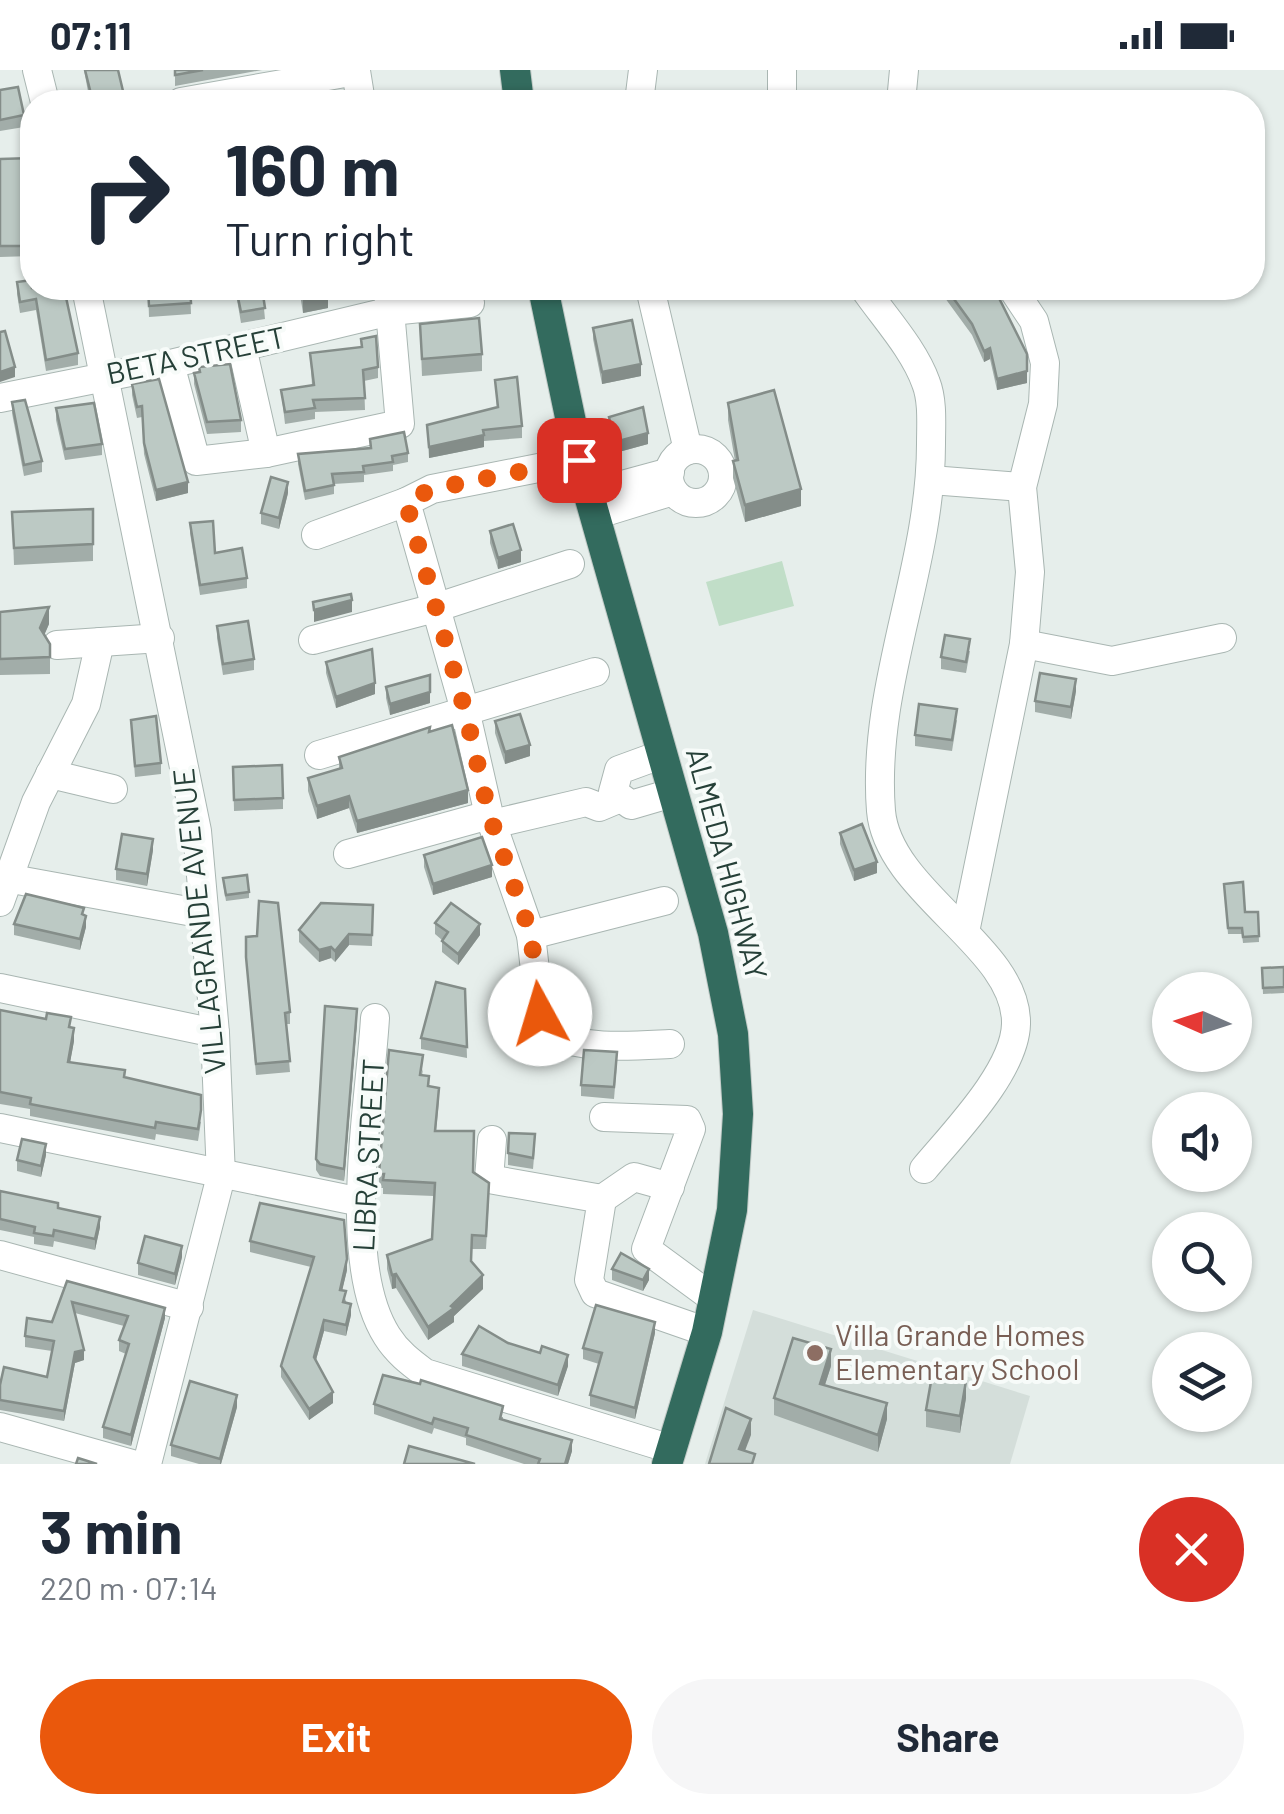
<!DOCTYPE html>
<html lang="en">
<head>
<meta charset="utf-8">
<style>
	body { margin:0; font-family:Barlow,sans-serif; background:#f6f6f7; color:#1f2937; height:100vh; display:flex; flex-direction:column; font-size:38px; white-space:nowrap }
	* { box-sizing:border-box; margin:0 }
	p { font-size:32px; color:#747a83 }
	.icon { flex:none; width:55px; height:55px; fill:none; stroke:currentColor; stroke-width:2; stroke-linecap:round; stroke-linejoin:round }
	.map { position:relative; height:1394px; overflow:hidden }
	.sheet { display:flex; flex-direction:column; background:#fff; flex:1 }
	.sheet>* { flex:none }
	.hud { position:absolute; left:20px; top:20px; width:1245px; height:210px; border-radius:40px; box-shadow:0 2px 8px #0004; background:#fff; color:#1f2937; overflow:hidden }
	.needle { width:65px; rotate:273deg }
	.controls { position:absolute; left:1152px; top:902px; display:grid; gap:20px }
	.controls a { display:grid; place-items:center; width:100px; height:100px; border-radius:50%; background:#fff; box-shadow:0 2px 8px #0004; font-size:50px }
	.pin { position:absolute; display:grid; place-items:center; width:85px; height:85px; color:#fff; margin:-42px; border-radius:20px; box-shadow:0 5px 15px #0006 }
	.me { position:absolute; width:110px; margin:-55px; rotate:354deg; stroke-linejoin:round; filter:drop-shadow(0 0 8px #0008) }
	.turn { display:flex; align-items:center; gap:35px; height:210px; padding:0 40px; font-size:45px }
	.turn .icon { width:130px; height:130px; stroke-width:2.5 }
	.turn b { display:block; font-size:70px; line-height:85px }
	.round { display:grid; place-items:center; flex:none; width:105px; height:105px; border-radius:52px; background:#f6f6f7 }
	.headline { display:flex; align-items:center; justify-content:space-between; height:170px; padding:0 40px }
	h1 { font-size:60px; font-weight:700; line-height:75px }
	.action { display:flex; gap:20px; margin-top:auto; padding:20px 40px }
	.action a { flex:1; height:115px; border-radius:60px; background:#ea580c; color:#fff; font-size:40px; font-weight:700; line-height:115px; text-align:center }
	.action a+a { background:#f6f6f7; color:#1f2937 }
	.status { display:flex; justify-content:space-between; align-items:center; height:70px; padding:0 50px; background:#fff; direction:ltr }
	.status svg { height:28px; fill:currentColor }
	.map>svg:first-child { display:block }
	.built { fill:#d4deda }
	.grass { fill:#c1dec8 }
	.lines { fill:none; stroke-linecap:round; stroke-linejoin:round }
	.minor-casing { stroke:#a9b6b2; stroke-width:30 }
	.highway-casing { stroke:#c2cac7; stroke-width:32 }
	.minor { stroke:#fff; stroke-width:28 }
	.highway { stroke:#336b5e; stroke-width:30 }
	.wall { fill:#a2ada9 }
	.shaded-wall { fill:#848d89 }
	.building { fill:#bcc9c4; stroke:#848d89; stroke-width:2.5 }
	.route { stroke:#ea580c; stroke-width:18; stroke-dasharray:0 32.4 }
	.education-dot { fill:#8d6e63; stroke:#f7fbf9; stroke-width:4 }
	.labels { text-anchor:middle; stroke-width:8; stroke-linejoin:round; paint-order:stroke }
	.street-label { font-size:30px; fill:#264038; stroke:#f7fbf9 }
	.education-label { font-size:30px; fill:#785e54; stroke:#f7fbf9; text-anchor:start }
</style>
</head>
<body>
<div class="status"><b>07:11</b><svg viewBox="0 0 49 12"><path d="M0 12V9h3v3zM5 12V6h3v6zM10 12V3h3v9zM15 12V0h3v12zM26 1h20v11H26zM47 4h2v5h-2z"/></svg></div>
<div class="map">
<svg width="1284" height="1394" viewBox="0 0 1284 1394">
	<rect width="100%" height="100%" fill="#e6eeeb"/>
	<polygon class="built" points="753,1240 1030,1326 1010,1394 705,1394"/>
	<polygon class="grass" points="782,491 794,536 719,556 706,512"/>
	<g class="lines">
		<g class="minor-casing">
			<g id="minor">
				<polyline points="37,0 45,32"/>
				<polyline points="181,32 356,1 361,32"/>
				<polyline points="639,32 643,0"/>
				<polyline points="782,32 782,0"/>
				<polyline points="901,32 904,0"/>
				<polyline points="86,218 197,761 215,963 221,1106 147,1394"/>
				<polyline points="650,218 688,380"/>
				<path d="M864,218C884,247 914,279 926,313C933,331 931,355 931,374C931,498 871,616 881,741C888,823 1018,877 1016,954C1015,1001 954,1063 924,1099"/>
				<polyline points="242,277 266,383"/>
				<polyline points="170,294 196,391 266,383 400,354 388,218"/>
				<polyline points="0,328 170,294 391,241 470,233"/>
				<circle cx="696" cy="406" r="27"/>
				<path d="M579,390L432,419L406,432L466,644L489,745L531,865L540,944L547,963C585,980 629,976 670,974"/>
				<polyline points="931,410 1022,417"/>
				<polyline points="589,424 670,402"/>
				<polyline points="595,445 673,421"/>
				<polyline points="316,465 406,432"/>
				<polyline points="313,570 435,538 570,494"/>
				<polyline points="1024,574 1112,591 1222,568"/>
				<polyline points="57,575 160,568"/>
				<polyline points="319,685 595,602"/>
				<polyline points="660,685 619,700 613,722 631,735 672,723"/>
				<polyline points="50,704 113,719"/>
				<polyline points="492,754 586,732 599,737 618,729"/>
				<polyline points="348,784 489,745"/>
				<polyline points="12,809 204,844"/>
				<polyline points="0,832 36,732 86,634 100,572"/>
				<polyline points="965,862 1024,574 1030,502 1022,417 1043,334 1045,293 1034,251 1012,218"/>
				<polyline points="531,865 664,831"/>
				<polyline points="0,918 215,963"/>
				<path d="M375,948C370,1034 340,1192 387,1266C397,1282 410,1292 425,1303L671,1379"/>
				<polyline points="604,1047 687,1050 691,1059 646,1179 714,1229"/>
				<polyline points="0,1058 361,1132"/>
				<polyline points="492,1070 489,1109 602,1129 589,1210 595,1223 707,1262"/>
				<polyline points="602,1129 634,1107 670,1117"/>
				<polyline points="0,1185 189,1237"/>
				<polyline points="0,1357 132,1394"/>
			</g>
		</g>
		<g class="highway-casing">
			<g id="highway">
				<polyline points="515,0 519,32"/>
				<polyline points="543,218 579,390 713,863 733,964 738,1044 732,1140 707,1262 667,1394"/>
			</g>
		</g>
		<use href="#minor" class="minor"/>
		<use href="#highway" class="highway"/>
	</g>
	<g class="wall">
		<polygon points="84,0 118,0 123,32 90,32"/>
		<polygon points="175,0 262,0 175,16"/>
		<polygon points="0,20 24,45 24,57 0,61"/>
		<polygon points="0,89 32,100 32,186 0,187"/>
		<polygon points="32,210 78,283 78,295 46,301 36,240 20,243 17,224 17,212"/>
		<polygon points="148,218 190,218 191,244 149,247"/>
		<polygon points="235,218 262,218 265,249 241,253"/>
		<polygon points="299,218 327,218 328,238 303,243"/>
		<polygon points="945,218 1002,234 1027,313 997,320 990,289 984,292 972,265 945,228"/>
		<polygon points="420,254 482,284 482,301 422,306"/>
		<polygon points="593,258 641,306 602,314 593,269"/>
		<polygon points="361,269 378,297 378,308 364,311 365,340 315,342 315,349 285,354 281,320 312,315 310,283 361,277"/>
		<polygon points="194,303 241,350 241,362 207,364 194,314"/>
		<polygon points="495,310 522,356 522,368 484,371 484,377 429,388 427,355 497,338"/>
		<polygon points="132,314 188,423 156,431 144,384 142,347 137,348 132,325"/>
		<polygon points="12,332 42,391 42,402 24,406 12,343"/>
		<polygon points="728,333 801,436 745,452 733,408 733,391 735,391 728,350"/>
		<polygon points="56,338 102,374 102,385 65,390 56,350"/>
		<polygon points="609,347 648,374 615,383 609,358"/>
		<polygon points="370,369 408,383 408,392 393,395 393,401 364,405 364,412 334,414 334,424 305,430 298,394 298,384 370,378"/>
		<polygon points="288,423 279,459 261,454 261,443"/>
		<polygon points="93,439 93,491 14,495 12,442"/>
		<polygon points="190,453 215,483 247,508 247,518 200,525 190,463"/>
		<polygon points="490,461 521,492 498,499 490,473"/>
		<polygon points="0,542 49,554 44,565 50,587 50,604 0,605"/>
		<polygon points="217,556 254,589 254,600 223,605 217,568"/>
		<polygon points="970,581 966,603 941,599 941,587"/>
		<polygon points="326,592 375,624 336,638 326,603"/>
		<polygon points="430,605 430,633 390,645 386,628 386,617"/>
		<polygon points="1076,621 1071,649 1035,642 1035,631"/>
		<polygon points="131,650 161,693 161,704 135,707"/>
		<polygon points="957,650 952,681 915,676 915,665"/>
		<polygon points="495,651 530,686 505,694 495,663"/>
		<polygon points="429,662 468,733 357,763 349,738 317,749 308,721 308,708 339,699 339,687"/>
		<polygon points="233,697 283,728 283,739 234,741"/>
		<polygon points="840,763 877,803 854,811 840,774"/>
		<polygon points="153,780 147,816 116,810 116,799"/>
		<polygon points="424,785 492,807 433,825 424,797"/>
		<polygon points="223,813 249,822 249,828 226,831"/>
		<polygon points="1224,814 1245,842 1258,842 1259,872 1243,873 1242,864 1228,864"/>
		<polygon points="373,835 372,876 349,875 335,892 331,888 319,892 299,872 299,860"/>
		<polygon points="84,845 86,857 80,880 14,865 14,854"/>
		<polygon points="435,853 480,865 458,895 442,882 442,870 435,864"/>
		<polygon points="246,887 290,942 290,954 286,954 290,1002 256,1005"/>
		<polygon points="1284,897 1284,923 1263,924 1262,898"/>
		<polygon points="465,919 467,988 421,979 421,968"/>
		<polygon points="0,940 71,958 74,971 70,992 125,1007 201,1052 198,1071 156,1064 155,1070 30,1046 30,1039 0,1034"/>
		<polygon points="357,951 344,1111 320,1106 316,1100 316,1089"/>
		<polygon points="617,993 614,1029 581,1026 581,1015"/>
		<polygon points="423,999 422,1006 439,1031 436,1061 473,1102 489,1127 486,1179 472,1179 472,1192 483,1219 454,1246 454,1252 428,1270 396,1218 392,1219 387,1199 387,1185 432,1169 434,1126 383,1124 383,1118 379,1118 379,1104"/>
		<polygon points="535,1075 533,1099 508,1095 508,1083"/>
		<polygon points="46,1085 41,1107 17,1101 17,1090"/>
		<polygon points="0,1121 58,1138 100,1157 95,1180 54,1171 53,1177 34,1174 34,1167 0,1160"/>
		<polygon points="260,1133 347,1200 342,1220 351,1245 346,1266 324,1261 316,1290 333,1333 309,1350 281,1307 281,1296 311,1197 250,1182 250,1171"/>
		<polygon points="182,1187 175,1215 138,1205 138,1193"/>
		<polygon points="612,1199 649,1210 643,1221 612,1210"/>
		<polygon points="67,1211 165,1248 131,1376 103,1368 103,1357 126,1284 119,1281 119,1270 124,1256 75,1243 84,1290 75,1293 64,1351 0,1340 0,1315 47,1307 52,1281 25,1277 25,1266 52,1252"/>
		<polygon points="655,1263 635,1349 590,1336 590,1325 599,1294 583,1289 583,1278"/>
		<polygon points="508,1273 540,1283 568,1296 558,1326 462,1296 462,1284"/>
		<polygon points="831,1296 825,1315 887,1349 878,1382 774,1345 774,1328"/>
		<polygon points="966,1328 960,1363 926,1357 926,1340"/>
		<polygon points="374,1334 503,1347 503,1350 572,1381 568,1394 524,1394 466,1375 466,1368 434,1358 432,1364 374,1344"/>
		<polygon points="237,1337 221,1394 199,1394 171,1386 171,1375"/>
	</g>
	<g class="shaded-wall">
		<polygon points="123,21 123,32 92,32 92,28"/>
		<polygon points="328,223 328,238 303,243 303,228"/>
		<polygon points="990,278 990,289 984,292 984,281"/>
		<polygon points="1027,284 1027,313 997,320 997,309"/>
		<polygon points="641,294 641,306 602,314 602,302"/>
		<polygon points="15,297 15,307 0,312 0,302"/>
		<polygon points="648,363 648,374 615,383 615,372"/>
		<polygon points="484,365 484,377 429,388 429,377"/>
		<polygon points="188,412 188,423 156,431 156,420"/>
		<polygon points="288,412 288,423 279,459 279,448"/>
		<polygon points="801,419 801,436 745,452 745,435"/>
		<polygon points="521,480 521,492 498,499 498,488"/>
		<polygon points="352,530 352,542 314,552 314,540"/>
		<polygon points="49,537 49,554 40,575 40,558"/>
		<polygon points="1076,609 1076,621 1071,649 1071,637"/>
		<polygon points="375,613 375,624 336,638 336,627"/>
		<polygon points="430,622 430,633 390,645 390,634"/>
		<polygon points="530,675 530,686 505,694 505,682"/>
		<polygon points="468,720 468,733 357,763 357,751"/>
		<polygon points="349,726 349,738 317,749 317,736"/>
		<polygon points="153,769 153,780 147,816 147,804"/>
		<polygon points="877,792 877,803 854,811 854,800"/>
		<polygon points="492,795 492,807 433,825 433,814"/>
		<polygon points="86,846 86,857 80,880 80,869"/>
		<polygon points="480,854 480,865 458,895 458,884"/>
		<polygon points="349,864 349,875 335,892 335,881"/>
		<polygon points="331,877 331,888 319,892 319,880"/>
		<polygon points="357,939 357,951 344,1111 344,1099"/>
		<polygon points="74,958 74,971 68,1004 68,992"/>
		<polygon points="46,1074 46,1085 41,1107 41,1096"/>
		<polygon points="100,1147 100,1157 95,1180 95,1169"/>
		<polygon points="182,1176 182,1187 175,1215 175,1204"/>
		<polygon points="347,1189 347,1200 340,1230 340,1220"/>
		<polygon points="649,1199 649,1210 643,1221 643,1210"/>
		<polygon points="396,1204 396,1218 392,1219 392,1205"/>
		<polygon points="483,1205 483,1219 454,1246 454,1252 428,1270 428,1257"/>
		<polygon points="351,1234 351,1245 346,1266 346,1255"/>
		<polygon points="165,1238 165,1248 131,1376 131,1365"/>
		<polygon points="324,1250 324,1261 314,1297 314,1287"/>
		<polygon points="655,1252 655,1263 635,1349 635,1338"/>
		<polygon points="831,1279 831,1296 820,1330 820,1314"/>
		<polygon points="84,1280 84,1290 75,1293 64,1351 64,1341 75,1282"/>
		<polygon points="568,1285 568,1296 558,1326 558,1315"/>
		<polygon points="966,1311 966,1328 960,1363 960,1346"/>
		<polygon points="333,1322 333,1333 309,1350 309,1339"/>
		<polygon points="237,1325 237,1337 221,1394 220,1394 220,1389"/>
		<polygon points="887,1333 887,1349 878,1382 878,1365"/>
		<polygon points="751,1349 751,1365 740,1394 739,1379"/>
		<polygon points="572,1370 572,1381 568,1394 565,1394"/>
	</g>
	<g class="building">
		<polygon points="85,0 118,0 123,21 92,28"/>
		<polygon points="175,0 203,0 175,5"/>
		<polygon points="18,17 24,45 0,50 0,20"/>
		<polygon points="338,27 338,32 296,32"/>
		<polygon points="32,88 32,176 0,176 0,89"/>
		<polygon points="32,210 32,218 64,218 78,283 46,290 36,229 20,232 17,212"/>
		<polygon points="148,218 190,218 191,233 149,236"/>
		<polygon points="236,218 262,218 265,238 241,242"/>
		<polygon points="301,218 327,218 328,223 303,228"/>
		<polygon points="946,218 998,218 1002,223 998,226 1027,284 1027,301 997,309 990,278 984,281 972,254"/>
		<polygon points="479,248 482,284 422,289 420,254"/>
		<polygon points="632,250 641,294 602,302 593,258"/>
		<polygon points="5,261 15,297 0,302 0,262"/>
		<polygon points="376,266 378,297 363,300 365,328 313,330 315,338 285,342 281,320 314,315 310,283 362,277 361,269"/>
		<polygon points="230,294 241,350 207,352 194,303 200,302 199,297"/>
		<polygon points="517,307 522,356 483,360 484,365 429,377 427,355 498,337 495,310"/>
		<polygon points="159,309 188,412 156,420 144,373 142,336 137,337 132,314"/>
		<polygon points="774,320 801,419 745,435 733,391 738,390 728,333"/>
		<polygon points="25,330 42,391 24,395 12,332"/>
		<polygon points="94,333 102,374 65,379 56,338"/>
		<polygon points="643,337 648,363 615,372 609,347"/>
		<polygon points="404,362 408,383 392,386 393,392 363,396 364,402 332,404 334,415 305,421 298,384 371,378 370,369"/>
		<polygon points="271,407 288,412 279,448 261,443"/>
		<polygon points="93,439 93,474 14,478 12,442"/>
		<polygon points="213,451 215,483 242,478 247,508 200,515 190,453"/>
		<polygon points="513,454 521,480 498,488 490,461"/>
		<polygon points="351,524 352,530 314,540 313,532"/>
		<polygon points="49,537 40,558 50,574 50,587 0,589 0,542"/>
		<polygon points="248,551 254,589 223,594 217,556"/>
		<polygon points="945,565 970,569 966,592 941,587"/>
		<polygon points="372,579 375,613 336,627 326,592"/>
		<polygon points="1040,603 1076,609 1071,637 1035,631"/>
		<polygon points="430,605 430,622 390,634 386,617"/>
		<polygon points="919,634 957,639 952,670 915,665"/>
		<polygon points="520,644 530,675 505,682 495,651"/>
		<polygon points="156,646 161,693 135,696 131,650"/>
		<polygon points="452,655 468,720 357,751 349,726 317,736 308,708 342,698 339,687 430,657 429,662"/>
		<polygon points="282,695 283,728 234,730 233,697"/>
		<polygon points="862,754 877,792 854,800 840,763"/>
		<polygon points="122,764 153,769 147,804 116,799"/>
		<polygon points="482,767 492,795 433,814 424,785"/>
		<polygon points="247,805 249,822 226,825 223,808"/>
		<polygon points="1243,812 1245,842 1258,842 1259,866 1243,867 1242,858 1228,858 1224,814"/>
		<polygon points="26,824 84,838 82,844 86,846 80,869 14,854"/>
		<polygon points="259,831 278,833 290,942 285,943 290,991 256,994 246,887 246,867 257,866"/>
		<polygon points="321,833 373,835 372,865 349,864 335,881 331,877 319,880 299,860"/>
		<polygon points="451,833 480,854 458,884 442,871 448,862 435,853"/>
		<polygon points="1284,897 1284,917 1263,918 1262,898"/>
		<polygon points="436,912 465,919 467,977 421,968"/>
		<polygon points="325,936 357,939 344,1099 320,1094 316,1089"/>
		<polygon points="0,940 46,949 47,943 71,947 69,957 74,958 68,992 125,1000 124,1007 201,1025 201,1040 198,1059 156,1052 155,1058 30,1034 31,1028 0,1022"/>
		<polygon points="389,980 423,985 420,1005 429,1006 428,1016 439,1018 435,1061 474,1061 473,1102 489,1113 486,1166 472,1165 471,1191 483,1205 451,1236 454,1238 428,1257 396,1204 392,1205 387,1185 432,1169 435,1113 383,1110 384,1104 379,1104"/>
		<polygon points="584,980 617,982 614,1017 581,1015"/>
		<polygon points="509,1063 535,1064 533,1088 508,1083"/>
		<polygon points="22,1069 46,1074 41,1096 17,1090"/>
		<polygon points="0,1121 58,1133 58,1138 100,1147 95,1169 54,1160 53,1166 34,1163 35,1157 0,1149"/>
		<polygon points="260,1133 344,1150 347,1189 340,1220 346,1221 343,1232 351,1234 346,1255 324,1250 314,1287 333,1322 309,1339 281,1296 314,1187 250,1171"/>
		<polygon points="145,1166 182,1176 175,1204 138,1193"/>
		<polygon points="621,1183 649,1199 643,1210 612,1199"/>
		<polygon points="67,1211 165,1238 131,1365 103,1357 129,1274 119,1270 128,1246 72,1232 84,1280 75,1282 64,1341 0,1330 0,1315 4,1297 47,1307 54,1271 25,1266 27,1248 52,1252"/>
		<polygon points="596,1235 655,1252 635,1338 590,1325 602,1283 583,1278"/>
		<polygon points="479,1256 508,1273 540,1283 542,1276 568,1285 558,1315 462,1284"/>
		<polygon points="793,1268 831,1279 820,1314 887,1333 878,1365 774,1328"/>
		<polygon points="383,1305 420,1314 421,1310 503,1336 500,1349 572,1370 565,1394 538,1394 540,1389 466,1365 468,1358 434,1348 432,1354 374,1334"/>
		<polygon points="932,1306 966,1311 960,1346 926,1340"/>
		<polygon points="190,1311 237,1325 220,1389 171,1375"/>
		<polygon points="726,1338 751,1349 739,1379 755,1384 752,1394 709,1394"/>
		<polygon points="409,1376 475,1394 404,1394"/>
		<polygon points="78,1388 97,1394 76,1394"/>
	</g>
	<g class="lines">
		<polyline class="route" points="540,944 531,865 489,744 466,644 406,432 432,419 579,390"/>
	</g>
	<circle class="education-dot" cx="815" cy="1283" r="10"/>
	<g class="labels">
		<g class="street-label">
			<text transform="translate(196 286) rotate(-12)" y="10">BETA STREET</text>
			<text transform="translate(726 794) rotate(75)" y="10">ALMEDA HIGHWAY</text>
			<text transform="translate(200 851) rotate(-96)" y="10">VILLAGRANDE AVENUE</text>
			<text transform="translate(369 1085) rotate(-87)" y="10">LIBRA STREET</text>
		</g>
		<g class="education-label">
			<text x="835" y="1276">Villa Grande Homes<tspan x="835" dy="34">Elementary School</tspan></text>
		</g>
	</g>
</svg>
<div class="controls">
<a><svg class="needle" viewBox="-14 -14 28 28"><path d="M0-13l5 13h-10z" fill="#e53935"/><path d="M0 13l5-13h-10z" fill="#747a83"/></svg></a>
<a><svg class="icon" aria-label="sound" viewBox="0 0 24 24"><path d="M4 9h4l5-4v14l-5-4H4zM17 9q2 3 0 6"/></svg></a>
<a><svg class="icon" aria-label="search" viewBox="0 0 24 24"><circle cx="10" cy="10" r="6"/><path d="M15 15l6 6"/></svg></a>
<a><svg class="icon" aria-label="layers" viewBox="0 0 24 24"><path d="M12 4l9 5-9 5-9-5zM3 14l9 5 9-5"/></svg></a>
</div>
<div class="pin" style="left:579px;top:390px;background:#d93025"><svg class="icon" aria-label="arrive" viewBox="0 0 24 24"><path d="M6 21V4h12l-3 4 3 4H6"/></svg></div>
<svg class="me" style="left:540px;top:944px" viewBox="-20 -20 40 40"><circle r="19" fill="#fff"/><path d="M0-13L10 11 0 6-10 11z" fill="#ea580c"/></svg>
<div class="hud">
<div class="turn"><svg class="icon" aria-label="right" viewBox="0 0 24 24"><path d="M7 20v-9h11M14 6l5 5-5 5"/></svg><div><b>160 m</b>Turn right</div></div>
</div>
</div>
<section class="sheet">
<div class="headline"><div><h1>3 min</h1><p>220 m · 07:14</p></div><a class="round" style="background:#d93025;color:#fff"><svg class="icon" aria-label="close" viewBox="0 0 24 24"><path d="M6 6l12 12M18 6L6 18"/></svg></a></div>
<div class="action"><a>Exit</a><a>Share</a></div>
</section>
</body>
</html>
